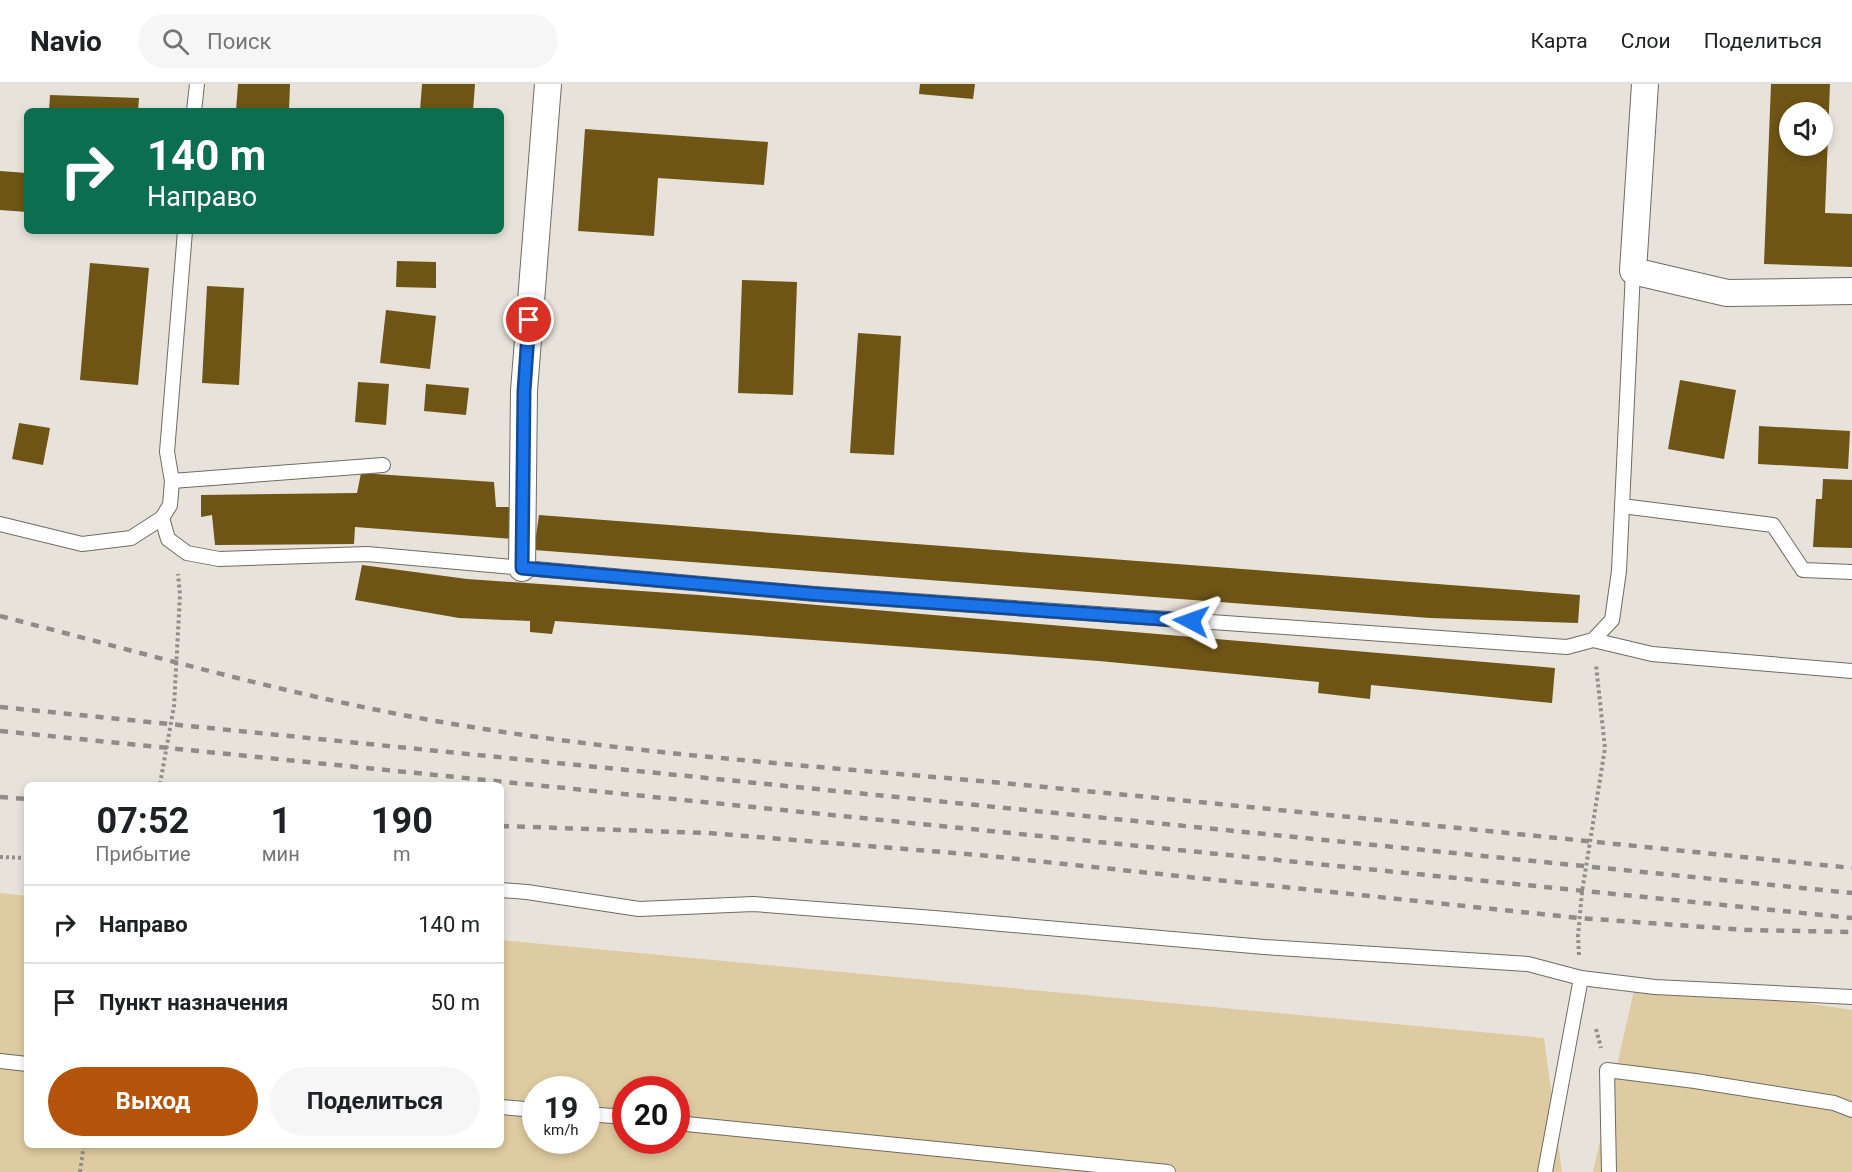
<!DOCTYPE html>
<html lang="ru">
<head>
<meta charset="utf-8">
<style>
	body { margin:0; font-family:Roboto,sans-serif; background:#f6f6f6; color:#202124; height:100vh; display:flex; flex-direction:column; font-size:22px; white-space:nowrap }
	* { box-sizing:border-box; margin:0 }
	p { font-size:20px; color:#757577 }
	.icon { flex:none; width:33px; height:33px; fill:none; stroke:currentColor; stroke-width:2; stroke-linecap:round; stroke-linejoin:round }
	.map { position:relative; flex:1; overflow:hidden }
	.drawer { position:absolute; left:24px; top:698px; width:480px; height:366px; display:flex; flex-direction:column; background:#fff; border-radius:9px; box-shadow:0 3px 9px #0003 }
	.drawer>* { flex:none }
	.hud { position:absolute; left:24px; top:24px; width:480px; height:126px; border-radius:9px; box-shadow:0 3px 9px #0003; background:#0b6e4f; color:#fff; overflow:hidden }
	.buttons { position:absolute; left:1779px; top:18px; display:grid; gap:12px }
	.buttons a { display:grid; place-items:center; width:54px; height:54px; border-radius:50%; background:#fff; box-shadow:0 3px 9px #0003; font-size:30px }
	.speed { position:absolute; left:522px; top:992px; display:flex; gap:12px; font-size:30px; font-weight:700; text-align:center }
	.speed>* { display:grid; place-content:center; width:78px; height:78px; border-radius:50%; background:#fff; box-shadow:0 3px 9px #0003; line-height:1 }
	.speed small { font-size:15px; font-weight:400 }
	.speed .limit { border:9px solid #d22; background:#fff; color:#111 }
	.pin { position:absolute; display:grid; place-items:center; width:51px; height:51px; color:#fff; margin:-26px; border:3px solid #fff; border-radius:50%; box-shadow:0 2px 6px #0007 }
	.me { position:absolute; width:66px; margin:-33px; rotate:274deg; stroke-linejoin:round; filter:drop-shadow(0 0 4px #0008) }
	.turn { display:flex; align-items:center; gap:21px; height:126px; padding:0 24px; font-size:27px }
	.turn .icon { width:78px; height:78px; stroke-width:2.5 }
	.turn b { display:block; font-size:42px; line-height:51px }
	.eta { display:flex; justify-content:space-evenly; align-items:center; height:102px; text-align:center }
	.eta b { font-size:36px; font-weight:700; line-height:42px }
	.cta { display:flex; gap:12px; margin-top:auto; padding:12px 24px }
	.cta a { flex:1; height:69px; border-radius:36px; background:#b45309; color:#fff; font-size:24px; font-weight:700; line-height:69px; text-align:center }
	.cta a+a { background:#f6f6f6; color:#202124 }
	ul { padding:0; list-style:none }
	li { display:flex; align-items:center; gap:18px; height:78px; padding:0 24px; border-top:2px solid #e0e0e0 }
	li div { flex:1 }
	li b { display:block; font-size:22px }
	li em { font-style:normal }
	header { display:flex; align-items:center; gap:36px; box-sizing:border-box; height:84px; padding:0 30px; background:#fff; border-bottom:2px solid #e0e0e0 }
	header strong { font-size:28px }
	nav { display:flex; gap:33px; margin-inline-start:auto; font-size:21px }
	.search { width:420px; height:54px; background:#f6f6f6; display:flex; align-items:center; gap:15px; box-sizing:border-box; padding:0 21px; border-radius:33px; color:#757577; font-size:22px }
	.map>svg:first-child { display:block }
	.green { fill:#dfcba1; fill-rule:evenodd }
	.building { fill:#6e5415; fill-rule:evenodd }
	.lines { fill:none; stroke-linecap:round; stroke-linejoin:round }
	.service-casing { stroke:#6f6b63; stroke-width:16 }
	.minor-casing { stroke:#6f6b63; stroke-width:28 }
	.path { stroke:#928f89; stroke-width:4; stroke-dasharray:3 3; stroke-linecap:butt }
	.service { stroke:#fff; stroke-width:14 }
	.minor { stroke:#fff; stroke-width:26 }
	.rail { stroke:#8f8c86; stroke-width:4.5; stroke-dasharray:8 8; stroke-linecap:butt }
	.route-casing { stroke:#114b97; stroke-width:15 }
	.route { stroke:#1a73e8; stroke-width:10 }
</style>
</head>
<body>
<header>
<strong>Navio</strong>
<div class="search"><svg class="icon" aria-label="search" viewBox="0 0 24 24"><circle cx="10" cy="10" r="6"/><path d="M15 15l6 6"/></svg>Поиск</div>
<nav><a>Карта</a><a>Слои</a><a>Поделиться</a></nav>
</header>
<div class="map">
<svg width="1852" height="1088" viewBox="0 0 1852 1088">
	<rect width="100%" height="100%" fill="#e8e3da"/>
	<g class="green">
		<path d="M0,809L27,812V1060H501V856L1544,954L1562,1088H0ZM536,1005H586V1056H536ZM626,1005H676V1056H626Z"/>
		<polygon points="1637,893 1852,926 1852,1088 1593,1088"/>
	</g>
	<g class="building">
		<polygon points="238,0 290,0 289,27 236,27"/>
		<polygon points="422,0 475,0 473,27 420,27"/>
		<polygon points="920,0 975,0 973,15 919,10"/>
		<path d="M1771,0H1830L1825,129L1852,130V183L1764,180ZM1790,28H1822V62H1790Z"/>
		<polygon points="50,11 139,14 138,27 49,27"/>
		<polygon points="585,45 768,58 764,101 658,94 654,152 578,147"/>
		<polygon points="0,87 27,89 27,128 0,126"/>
		<polygon points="397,177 436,178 436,204 396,203"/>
		<polygon points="90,179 149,184 138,301 80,296"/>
		<polygon points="742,196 797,198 793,311 738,309"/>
		<polygon points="207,202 244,204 239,301 202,299"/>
		<polygon points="386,226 436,232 430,285 380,279"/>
		<polygon points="858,249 901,252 894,371 850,369"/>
		<polygon points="1680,296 1736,306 1724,375 1668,365"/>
		<polygon points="358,298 389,300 386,341 355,338"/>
		<polygon points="426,300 469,304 466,331 424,327"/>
		<polygon points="19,339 50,344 43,381 12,375"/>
		<polygon points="1759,342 1850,347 1848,385 1758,380"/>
		<polygon points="361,389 494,398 496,423 512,423 512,455 355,443 354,460 215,461 212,431 201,433 201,411 357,409"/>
		<polygon points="1823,395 1852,396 1852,464 1813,463 1816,415 1822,415"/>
		<polygon points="539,431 1580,511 1578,539 1430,534 534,466"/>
		<polygon points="362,481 467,495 699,511 1555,584 1552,619 1371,601 1370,615 1318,609 1319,598 1099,577 555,537 552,550 530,548 530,537 459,534 355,516"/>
	</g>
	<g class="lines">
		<g class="service-casing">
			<g id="service">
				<polyline points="194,27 197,0"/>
				<polyline points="185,147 167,368 172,397 383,381"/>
				<polyline points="1622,422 1773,441 1803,486 1852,488"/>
				<polyline points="162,434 168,455 187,469 219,475 367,470 815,510 1567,563 1593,556 1612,536 1619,487 1633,187"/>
				<polyline points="0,440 82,460 131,454 162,434 170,421 172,397"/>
				<polyline points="1593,556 1652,570 1852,587"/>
				<polyline points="501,806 527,808 639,825 753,820 934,834 1264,863 1528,880 1581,894 1655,903 1852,913"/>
				<polyline points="0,977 27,980"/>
				<polyline points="501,1023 536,1026"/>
				<polyline points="586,1030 626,1033"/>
				<polyline points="676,1039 1168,1088"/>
				<polyline points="1545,1088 1581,894"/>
				<polyline points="1609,1088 1607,986 1695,997 1834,1019 1852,1026"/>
			</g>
		</g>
		<g class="minor-casing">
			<g id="minor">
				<polyline points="1645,0 1633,187 1727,209 1852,207"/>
				<polyline points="522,484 524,307 548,0"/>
			</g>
		</g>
		<g class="path">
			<polyline points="160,700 174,622 180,511 178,490"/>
			<polyline points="0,773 27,774"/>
			<polyline points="1579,871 1578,852 1582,808 1605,664 1596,581"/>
			<polyline points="1596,945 1601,964"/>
			<polyline points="80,1088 84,1060"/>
		</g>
		<use href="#service" class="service"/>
		<use href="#minor" class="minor"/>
		<g class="rail">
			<path d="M0,532C143,569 284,610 430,636C615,669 804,681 991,698C1278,725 1565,755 1852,784"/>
			<polyline points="0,623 1852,809"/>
			<polyline points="0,647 1852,834"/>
			<polyline points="0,713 27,715"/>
			<polyline points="501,742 708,749 979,771 1579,834 1747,846 1852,848"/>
		</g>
	</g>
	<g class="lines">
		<g class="route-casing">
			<polyline id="route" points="529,236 524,307 522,484 815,510 1191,537"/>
		</g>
		<use href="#route" class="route"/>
	</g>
</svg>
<div class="buttons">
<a><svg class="icon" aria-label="sound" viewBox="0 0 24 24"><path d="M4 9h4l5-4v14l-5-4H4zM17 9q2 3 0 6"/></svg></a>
</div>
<div class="speed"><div>19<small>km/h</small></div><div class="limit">20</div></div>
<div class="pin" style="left:529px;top:236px;background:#d93025"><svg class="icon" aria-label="arrive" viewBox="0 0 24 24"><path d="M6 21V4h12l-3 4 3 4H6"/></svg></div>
<svg class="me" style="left:1191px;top:537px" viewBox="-20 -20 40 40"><path d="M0-17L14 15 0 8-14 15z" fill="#1a73e8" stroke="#fff" stroke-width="4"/></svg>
<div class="hud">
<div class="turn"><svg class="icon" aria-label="right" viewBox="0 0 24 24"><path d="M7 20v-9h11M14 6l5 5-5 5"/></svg><div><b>140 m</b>Направо</div></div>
</div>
<section class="drawer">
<div class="eta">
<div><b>07:52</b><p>Прибытие</p></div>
<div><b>1</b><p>мин</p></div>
<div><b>190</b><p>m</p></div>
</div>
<ul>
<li><svg class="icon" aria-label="right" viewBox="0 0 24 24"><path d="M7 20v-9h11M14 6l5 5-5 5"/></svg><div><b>Направо</b></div><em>140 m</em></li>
<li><svg class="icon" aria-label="arrive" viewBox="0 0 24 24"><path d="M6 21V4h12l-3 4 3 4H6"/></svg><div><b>Пункт назначения</b></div><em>50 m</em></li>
</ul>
<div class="cta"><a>Выход</a><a>Поделиться</a></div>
</section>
</div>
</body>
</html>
